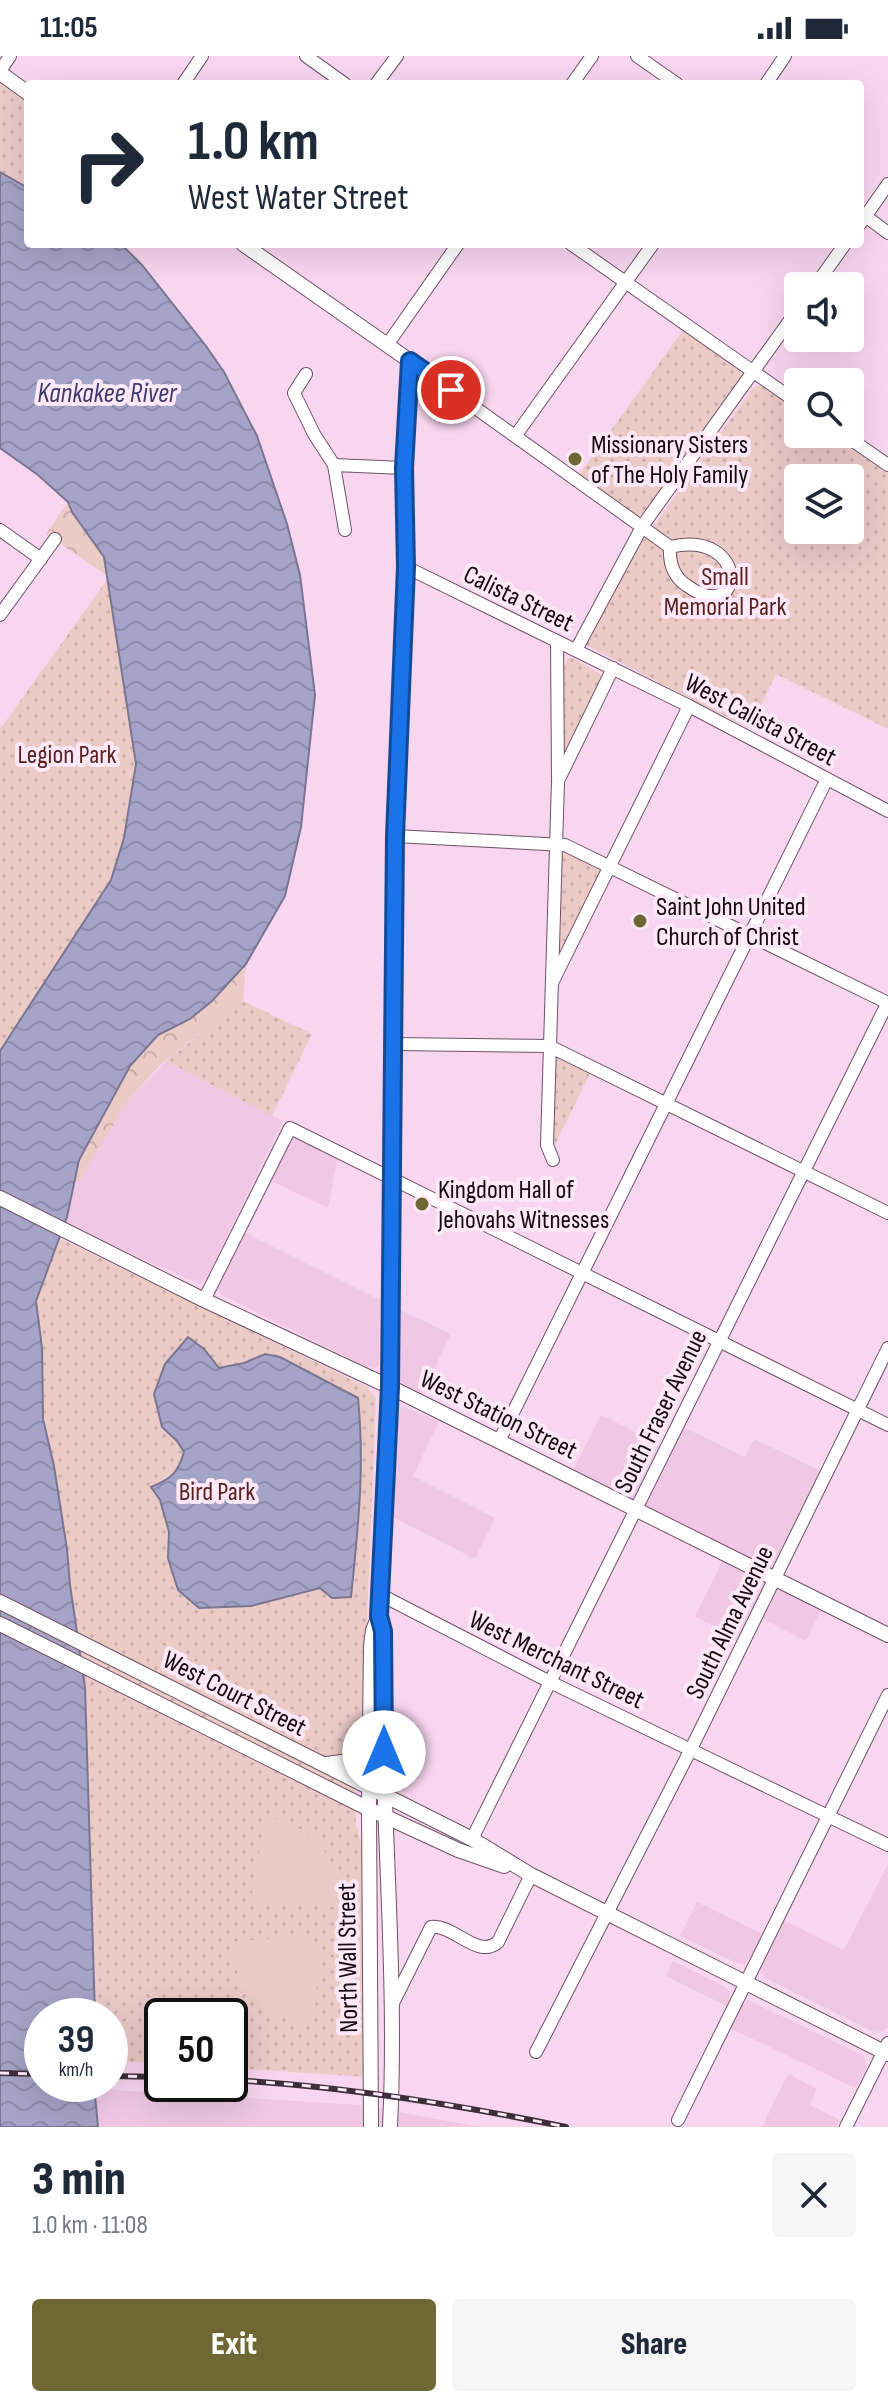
<!DOCTYPE html>
<html lang="en">
<head>
<meta charset="utf-8">
<style>
	body { margin:0; font-family:"Sofia Sans Condensed",sans-serif; background:#f6f6f7; color:#1f2937; height:100vh; display:flex; flex-direction:column; font-size:30px; white-space:nowrap }
	* { box-sizing:border-box; margin:0 }
	p { font-size:26px; color:#747a83 }
	.icon { flex:none; width:44px; height:44px; fill:none; stroke:currentColor; stroke-width:2; stroke-linecap:round; stroke-linejoin:round }
	.map { position:relative; height:2071px; overflow:hidden }
	.side { display:flex; flex-direction:column; background:#fff; flex:1 }
	.side>* { flex:none }
	.banner { position:absolute; left:24px; top:24px; width:840px; height:168px; border-radius:8px; box-shadow:0 8px 32px #0002; background:#fff; color:#1f2937; overflow:hidden }
	.fabs { position:absolute; left:784px; top:216px; display:grid; gap:16px }
	.fabs a { display:grid; place-items:center; width:80px; height:80px; border-radius:8px; background:#fff; box-shadow:0 8px 32px #0002; font-size:40px }
	.speed { position:absolute; left:24px; top:1942px; display:flex; gap:16px; font-size:40px; font-weight:700; text-align:center }
	.speed>* { display:grid; place-content:center; width:104px; height:104px; border-radius:50%; background:#fff; box-shadow:0 8px 32px #0002; line-height:1 }
	.speed small { font-size:20px; font-weight:400 }
	.speed .limit { border:4px solid #111; border-radius:12px; background:#fff; color:#111 }
	.pin { position:absolute; display:grid; place-items:center; width:68px; height:68px; color:#fff; margin:-34px; border:4px solid #fff; border-radius:50%; box-shadow:0 2px 8px #0007 }
	.me { position:absolute; width:88px; margin:-44px; rotate:0deg; stroke-linejoin:round; filter:drop-shadow(0 0 6px #0008) }
	.turn { display:flex; align-items:center; gap:28px; height:168px; padding:0 32px; font-size:36px }
	.turn .icon { width:104px; height:104px; stroke-width:2.5 }
	.turn b { display:block; font-size:56px; line-height:68px }
	.round { display:grid; place-items:center; flex:none; width:84px; height:84px; border-radius:8px; background:#f6f6f7 }
	.head { display:flex; align-items:center; justify-content:space-between; height:136px; padding:0 32px }
	h1 { font-size:48px; font-weight:800; line-height:60px }
	.cta { display:flex; gap:16px; margin-top:auto; padding:16px 32px }
	.cta a { flex:1; height:92px; border-radius:8px; background:#6f6734; color:#fff; font-size:32px; font-weight:800; line-height:92px; text-align:center }
	.cta a+a { background:#f6f6f7; color:#1f2937 }
	.status { display:flex; justify-content:space-between; align-items:center; height:56px; padding:0 40px; background:#fff; direction:ltr }
	.status svg { height:22px; fill:currentColor }
	.map>svg:first-child { display:block }
	.built { fill:#f0c8e5 }
	.grass { fill:url(#grass-dots); fill-rule:evenodd }
	.forest { fill:url(#forest-crowns) }
	.pitch { fill:#eccbc7 }
	.water { fill:url(#water-waves); stroke:#7a7691; stroke-width:2 }
	.lines { fill:none; stroke-linecap:round; stroke-linejoin:round }
	.minor-casing { stroke:#6e5267; stroke-width:14 }
	.major-casing { stroke:#6e5267; stroke-width:16 }
	.minor { stroke:#fff; stroke-width:12 }
	.major { stroke:#fff; stroke-width:14 }
	.rail-casing { stroke:#3d2e39; stroke-width:6 }
	.rail { stroke:#fde8f7; stroke-width:3; stroke-dasharray:9; stroke-linecap:butt }
	.route-casing { stroke:#114b97; stroke-width:20 }
	.route { stroke:#1a73e8; stroke-width:14 }
	.poi-dot { fill:#6f6734; stroke:#fde8f7; stroke-width:3 }
	.labels { text-anchor:middle; stroke-width:8; stroke-linejoin:round; paint-order:stroke }
	.poi-label { font-size:26px; fill:#140911; stroke:#fde8f7; text-anchor:start }
	.park-label { font-size:26px; fill:#59221f; stroke:#fde8f7 }
	.street-label { font-size:26px; fill:#140911; stroke:#fde8f7 }
	.water-label { font-size:28px; font-style:italic; fill:#403b6b; stroke:#fde8f7 }
</style>
</head>
<body>
<div class="status"><b>11:05</b><svg viewBox="0 0 49 12"><path d="M0 12V9h3v3zM5 12V6h3v6zM10 12V3h3v9zM15 12V0h3v12zM26 1h20v11H26zM47 4h2v5h-2z"/></svg></div>
<div class="map">
<svg width="888" height="2071" viewBox="0 0 888 2071">
	<defs>
		<pattern id="grass-dots" width="8" height="8" patternUnits="userSpaceOnUse" patternTransform="scale(2)"><rect width="8" height="8" fill="#eccbc7"/><path d="M2 2h.1M6 6h.1" fill="none" stroke="#caadaa" stroke-width="1.8" stroke-linecap="round"/></pattern>
		<pattern id="forest-crowns" width="20" height="18" patternUnits="userSpaceOnUse" patternTransform="scale(2)"><rect width="20" height="18" fill="#eccbc7"/><path d="M2 6a3 3 0 1 1 6 0M12 15a3 3 0 1 1 6 0" fill="none" stroke="#caadaa"/></pattern>
		<pattern id="water-waves" width="16" height="10" patternUnits="userSpaceOnUse" patternTransform="scale(2)"><rect width="16" height="10" fill="#a5a4c8"/><path d="M0 5q4-4 8 0t8 0" fill="none" stroke="#8d8cab"/></pattern>
	</defs>
	<rect width="100%" height="100%" fill="#f8d6ef"/>
	<g class="built">
		<polygon points="166,1005 283,1065 207,1221 200,1228 64,1168 75,1125 79,1125 127,1046"/>
		<polygon points="297,1080 338,1099 328,1152 270,1124 290,1084"/>
		<polygon points="243,1176 380,1244 379,1309 376,1312 364,1310 220,1238 217,1230"/>
		<polygon points="396,1252 451,1278 422,1338 403,1328 396,1320"/>
		<polygon points="403,1351 439,1365 413,1420 495,1462 475,1503 394,1462 394,1365 398,1354"/>
		<polygon points="601,1359 671,1394 683,1371 745,1401 754,1383 821,1415 766,1527 821,1554 806,1585 752,1557 739,1582 695,1561 729,1491 573,1414"/>
		<polygon points="888,1808 888,1971 884,1975 874,1976 765,1922 760,1914 783,1864 844,1894"/>
		<polygon points="697,1846 762,1878 752,1900 744,1908 737,1907 680,1880"/>
		<polygon points="673,1905 725,1931 730,1937 727,1950 666,1920"/>
		<polygon points="748,1944 864,2000 866,2012 855,2032 730,1972 741,1950"/>
		<polygon points="788,2018 817,2033 810,2049 840,2064 836,2071 762,2071"/>
		<polygon points="96,2033 362,2049 480,2071 98,2071"/>
	</g>
	<g class="grass">
		<polygon points="0,26 28,45 28,132 0,116"/>
		<polygon points="683,274 743,318 644,458 638,460 579,419"/>
		<path d="M757,330H762L798,356V378H829L888,417V673L776,618L750,673L586,589V585L642,486L753,332ZM798,422H850V474H798Z"/>
		<polygon points="109,521 136,708 124,782 109,830 0,995 0,673"/>
		<polygon points="568,602 575,603 603,620 568,694 562,691 564,610"/>
		<polygon points="562,794 602,813 561,897 558,895 559,801"/>
		<polygon points="243,945 312,978 272,1060 166,1005"/>
		<polygon points="556,1000 590,1017 555,1089 552,1088"/>
		<polygon points="59,1182 367,1331 376,1342 365,1614 359,1678 353,1696 356,1768 362,1791 365,2021 230,2012 230,1960 162,1960 162,2008 110,2004 110,1960 95,1960 85,1631 70,1529 67,1493 54,1410 43,1363 42,1292 36,1245"/>
	</g>
	<g class="forest">
		<polygon points="68,446 72,456 104,501 109,521 46,478"/>
		<path d="M246,908L243,945L160,1009L127,1046L79,1126L75,1125C83,1086 126,1008 156,981C165,973 178,970 189,964C211,951 229,927 246,908Z"/>
	</g>
	<g class="pitch">
		<path d="M265,1760C311,1769 344,1802 338,1851L255,1848L251,1844Z"/>
		<path d="M307,1880L320,1891L314,1967C264,1964 234,1938 232,1886Z"/>
	</g>
	<g class="water">
		<polygon points="0,116 28,132 28,188 121,188 142,209 206,290 224,316 257,380 287,468 300,519 315,639 301,771 285,840 246,908 212,945 190,963 158,979 130,1010 79,1104 67,1161 36,1245 42,1292 43,1363 54,1410 67,1493 70,1529 85,1631 95,1960 42,1960 42,2028 94,2028 98,2071 0,2071 0,995 111,824 124,782 136,708 104,501 72,456 68,446 38,419 0,392"/>
		<path d="M188,1281L204,1293L219,1312L244,1307L265,1298L280,1301L358,1342C365,1413 358,1471 351,1541L332,1542L320,1532L251,1550L199,1552L178,1534L168,1502L169,1476L160,1444L151,1431C171,1423 178,1417 184,1396L177,1385L162,1371L154,1338L165,1308Z"/>
	</g>
	<g class="lines">
		<g class="minor-casing">
			<g id="minor">
				<polyline points="306,0 345,28"/>
				<polyline points="637,0 677,28"/>
				<polyline points="0,15 10,0"/>
				<polyline points="183,28 202,0"/>
				<polyline points="376,28 397,0"/>
				<polyline points="572,28 592,0"/>
				<polyline points="766,28 785,0"/>
				<polyline points="860,156 888,177"/>
				<polyline points="860,168 888,128"/>
				<polyline points="571,188 798,347"/>
				<polyline points="815,230 845,188"/>
				<polyline points="387,289 458,188"/>
				<path d="M410,305L670,491C669,507 673,520 686,529C746,573 750,472 670,491"/>
				<polyline points="306,318 294,337 314,378 334,409 345,474"/>
				<polyline points="843,378 888,409"/>
				<polyline points="516,379 653,188"/>
				<polyline points="334,409 404,412"/>
				<polyline points="0,474 41,503"/>
				<polyline points="406,511 689,650 888,755"/>
				<polyline points="0,559 55,483"/>
				<polyline points="557,585 558,721"/>
				<polyline points="576,594 643,469 798,253"/>
				<polyline points="395,780 565,789 888,947"/>
				<polyline points="552,927 689,650"/>
				<polyline points="395,988 549,990 888,1157"/>
				<polyline points="553,1104 547,1089 558,725 613,612"/>
				<polyline points="204,1244 290,1072 888,1369"/>
				<polyline points="499,1385 827,723"/>
				<polyline points="379,1538 550,1626 888,1789"/>
				<polyline points="472,1783 888,946"/>
				<path d="M392,1949L431,1871C454,1868 478,1904 498,1886L531,1819"/>
				<polyline points="536,1996 691,1693 888,1292"/>
				<polyline points="678,2064 888,1639"/>
				<polyline points="846,2071 888,1987"/>
			</g>
		</g>
		<g class="major-casing">
			<g id="major">
				<polyline points="0,17 28,37"/>
				<path d="M243,188L410,305L404,412L406,511L395,780L390,1331L379,1560L383,1575C379,1741 398,1906 390,2071"/>
				<polyline points="0,1142 204,1244 390,1331 888,1579"/>
				<polyline points="0,1546 472,1783 531,1819 888,1998"/>
				<polyline points="0,1568 369,1753 458,1794 504,1810"/>
				<polyline points="327,1708 349,1705 360,1692 363,1677"/>
				<polyline points="371,2071 369,1753 371,1590 373,1574 379,1560"/>
			</g>
		</g>
		<use href="#minor" class="minor"/>
		<use href="#major" class="major"/>
		<g class="rail-casing">
			<g id="rail">
				<polyline points="0,2017 42,2018"/>
				<polyline points="110,2020 162,2021"/>
				<path d="M230,2024C344,2030 454,2048 566,2071"/>
			</g>
		</g>
		<use href="#rail" class="rail"/>
	</g>
	<g class="lines">
		<g class="route-casing">
			<polyline id="route" points="384,1696 383,1575 379,1560 390,1331 395,780 406,511 404,412 410,305 451,334"/>
		</g>
		<use href="#route" class="route"/>
	</g>
	<g class="poi-dot">
		<circle cx="575" cy="403" r="8"/>
		<circle cx="640" cy="865" r="8"/>
		<circle cx="422" cy="1148" r="8"/>
	</g>
	<g class="labels">
		<g class="poi-label">
			<text x="591" y="397">Missionary Sisters<tspan x="591" dy="30">of The Holy Family</tspan></text>
			<text x="656" y="859">Saint John United<tspan x="656" dy="30">Church of Christ</tspan></text>
			<text x="438" y="1142">Kingdom Hall of<tspan x="438" dy="30">Jehovahs Witnesses</tspan></text>
		</g>
		<g class="park-label">
			<text x="725" y="529">Small<tspan x="725" dy="30">Memorial Park</tspan></text>
			<text x="67" y="707">Legion Park</text>
			<text x="217" y="1444">Bird Park</text>
		</g>
		<g class="street-label">
			<text transform="translate(519 542) rotate(26)" y="9">Calista Street</text>
			<text transform="translate(761 663) rotate(28)" y="9">West Calista Street</text>
			<text transform="translate(660 1355) rotate(-64)" y="9">South Fraser Avenue</text>
			<text transform="translate(499 1358) rotate(26)" y="9">West Station Street</text>
			<text transform="translate(729 1566) rotate(-64)" y="9">South Alma Avenue</text>
			<text transform="translate(557 1603) rotate(26)" y="9">West Merchant Street</text>
			<text transform="translate(235 1637) rotate(27)" y="9">West Court Street</text>
			<text transform="translate(347 1902) rotate(-91)" y="9">North Wall Street</text>
		</g>
		<g class="water-label">
			<text x="107" y="346">Kankakee River</text>
		</g>
	</g>
</svg>
<div class="fabs">
<a><svg class="icon" aria-label="sound" viewBox="0 0 24 24"><path d="M4 9h4l5-4v14l-5-4H4zM17 9q2 3 0 6"/></svg></a>
<a><svg class="icon" aria-label="search" viewBox="0 0 24 24"><circle cx="10" cy="10" r="6"/><path d="M15 15l6 6"/></svg></a>
<a><svg class="icon" aria-label="layers" viewBox="0 0 24 24"><path d="M12 4l9 5-9 5-9-5zM3 14l9 5 9-5"/></svg></a>
</div>
<div class="speed"><div>39<small>km/h</small></div><div class="limit">50</div></div>
<div class="pin" style="left:451px;top:334px;background:#d93025"><svg class="icon" aria-label="arrive" viewBox="0 0 24 24"><path d="M6 21V4h12l-3 4 3 4H6"/></svg></div>
<svg class="me" style="left:384px;top:1696px" viewBox="-20 -20 40 40"><circle r="19" fill="#fff"/><path d="M0-13L10 11 0 6-10 11z" fill="#1a73e8"/></svg>
<div class="banner">
<div class="turn"><svg class="icon" aria-label="right" viewBox="0 0 24 24"><path d="M7 20v-9h11M14 6l5 5-5 5"/></svg><div><b>1.0 km</b>West Water Street</div></div>
</div>
</div>
<section class="side">
<div class="head"><div><h1>3 min</h1><p>1.0 km · 11:08</p></div><a class="round"><svg class="icon" aria-label="close" viewBox="0 0 24 24"><path d="M6 6l12 12M18 6L6 18"/></svg></a></div>
<div class="cta"><a>Exit</a><a>Share</a></div>
</section>
</body>
</html>
